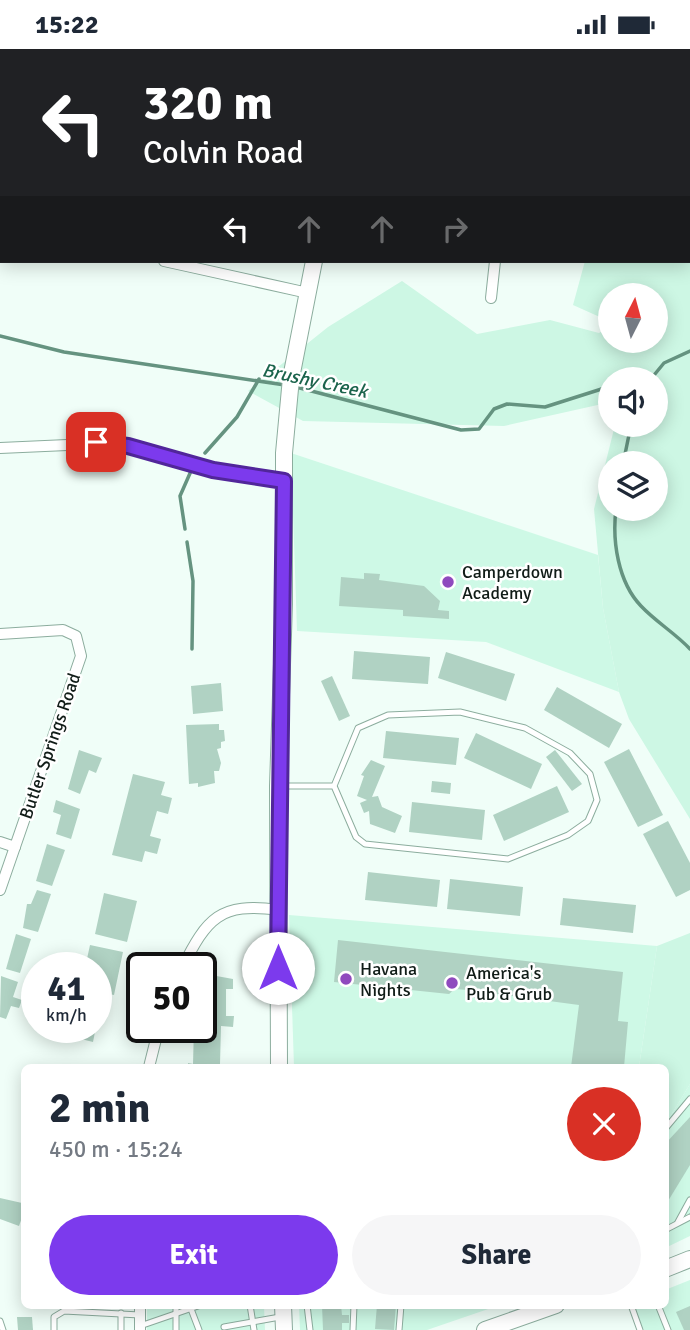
<!DOCTYPE html>
<html lang="en">
<head>
<meta charset="utf-8">
<style>
	body { margin:0; font-family:Signika,sans-serif; background:#f6f6f7; color:#1f2937; height:100vh; display:flex; flex-direction:column; font-size:26px; white-space:nowrap }
	* { box-sizing:border-box; margin:0 }
	p { font-size:23px; color:#747a83 }
	.icon { flex:none; width:38px; height:38px; fill:none; stroke:currentColor; stroke-width:2; stroke-linecap:round; stroke-linejoin:round }
	.map { position:relative; flex:1; overflow:hidden }
	.panel { position:absolute; left:21px; top:1015px; width:648px; height:245px; display:flex; flex-direction:column; background:#fff; border-radius:10px; box-shadow:0 4px 18px #0003 }
	.panel>* { flex:none }
	.top-card { position:absolute; left:0px; top:0px; width:691px; height:214px; box-shadow:0 4px 18px #0003; background:#202124; color:#fff; overflow:hidden }
	.needle { width:46px; rotate:6deg }
	.fabs { position:absolute; left:598px; top:234px; display:grid; gap:14px }
	.fabs a { display:grid; place-items:center; width:70px; height:70px; border-radius:50%; background:#fff; box-shadow:0 4px 18px #0003; font-size:35px }
	.speed { position:absolute; left:21px; top:903px; display:flex; gap:14px; font-size:35px; font-weight:700; text-align:center }
	.speed>* { display:grid; place-content:center; width:91px; height:91px; border-radius:50%; background:#fff; box-shadow:0 4px 18px #0003; line-height:1 }
	.speed small { font-size:18px; font-weight:400 }
	.speed .limit { border:4px solid #111; border-radius:10px; background:#fff; color:#111 }
	.pin { position:absolute; display:grid; place-items:center; width:60px; height:60px; color:#fff; margin:-30px; border-radius:14px; box-shadow:0 4px 10px #0006 }
	.me { position:absolute; width:77px; margin:-38px; rotate:0deg; stroke-linejoin:round; filter:drop-shadow(0 0 5px #0008) }
	.turn { display:flex; align-items:center; gap:24px; height:147px; padding:0 28px; font-size:32px }
	.turn .icon { width:91px; height:91px; stroke-width:2.5 }
	.turn b { display:block; font-size:49px; line-height:60px }
	.lanes { display:flex; align-items:center; height:66px; padding:0 28px; background:#0003; justify-content:center; gap:35px; direction:ltr }
	.lanes .off { opacity:.35 }
	.round { display:grid; place-items:center; flex:none; width:74px; height:74px; border-radius:37px; background:#f6f6f7 }
	.summary { display:flex; align-items:center; justify-content:space-between; height:119px; padding:0 28px }
	h1 { font-size:42px; font-weight:800; line-height:52px }
	.button { display:flex; gap:14px; margin-top:auto; padding:14px 28px }
	.button a { flex:1; height:80px; border-radius:42px; background:#7c3aed; color:#fff; font-size:28px; font-weight:800; line-height:80px; text-align:center }
	.button a+a { background:#f6f6f7; color:#1f2937 }
	.status { display:flex; justify-content:space-between; align-items:center; height:49px; padding:0 35px; background:#fff; direction:ltr }
	.status svg { height:19px; fill:currentColor }
	.map>svg:first-child { display:block }
	.built { fill:#cef9e6 }
	.green { fill:#cdf7e4; fill-rule:evenodd }
	.lines { fill:none; stroke-linecap:round; stroke-linejoin:round }
	.stream { stroke:#659380; stroke-width:3.5 }
	.building { fill:#b0d2c3 }
	.lane-casing { stroke:#8cad9e; stroke-width:7 }
	.street-casing { stroke:#8cad9e; stroke-width:12 }
	.secondary-casing { stroke:#8cad9e; stroke-width:18 }
	.lane { stroke:#fff; stroke-width:5 }
	.street { stroke:#fff; stroke-width:10 }
	.secondary { stroke:#fff; stroke-width:16 }
	.route-casing { stroke:#51269a; stroke-width:18 }
	.route { stroke:#7c3aed; stroke-width:12 }
	.poi-dot { fill:#8f4abe; stroke:#fff; stroke-width:2.5 }
	.labels { text-anchor:middle; stroke-width:5; stroke-linejoin:round; paint-order:stroke }
	.poi-label { font-size:18px; fill:#101c17; stroke:#fff; text-anchor:start }
	.street-label { font-size:18px; fill:#101c17; stroke:#fff }
	.water-label { font-size:19px; font-style:italic; fill:#1b644c; stroke:#fff }
</style>
</head>
<body>
<div class="status"><b>15:22</b><svg viewBox="0 0 49 12"><path d="M0 12V9h3v3zM5 12V6h3v6zM10 12V3h3v9zM15 12V0h3v12zM26 1h20v11H26zM47 4h2v5h-2z"/></svg></div>
<div class="map">
<svg width="690" height="1281" viewBox="0 0 690 1281">
	<rect width="100%" height="100%" fill="#f0fef8"/>
	<g class="built">
		<polygon points="291,404 598,506 603,559 619,643 486,593 297,582"/>
		<polygon points="289,866 657,897 639,1018 294,1018"/>
		<polygon points="690,1035 690,1187 665,1199 665,1076"/>
		<polygon points="690,1231 690,1281 644,1281 633,1257 665,1256 665,1241"/>
		<polygon points="147,1257 264,1257 265,1281 147,1281"/>
		<polygon points="299,1257 497,1257 427,1281 300,1281"/>
	</g>
	<g class="green">
		<path d="M690,35V770L629,670L619,643L603,559L594,460L615,376H656V331H611V353L504,377L303,372L248,342L328,278L402,232L477,285L550,271L599,284L611,276V292H656V247H611V273L573,256L585,212H690ZM611,415H656V460H611Z"/>
		<polygon points="690,884 690,1035 665,1076 665,1018 639,1018 657,897"/>
	</g>
	<g class="lines">
		<g class="stream">
			<polyline points="0,287 64,303 285,336"/>
			<polyline points="650,331 664,314 690,302"/>
			<polyline points="296,338 461,381 479,380 494,360 507,355 545,358 611,337"/>
			<polyline points="205,404 237,368 259,330"/>
			<polyline points="623,415 631,376"/>
			<path d="M616,460C612,492 618,533 641,557C656,573 675,584 690,600"/>
			<polyline points="185,480 180,447 191,422"/>
			<polyline points="187,493 193,532 192,600"/>
		</g>
	</g>
	<g class="building">
		<polygon points="364,524 380,525 379,531 424,537 440,552 438,561 449,562 449,570 403,567 403,561 339,557 341,528 364,530"/>
		<polygon points="354,602 430,608 428,635 352,630"/>
		<polygon points="446,603 515,625 506,652 438,629"/>
		<polygon points="332,627 350,667 339,672 321,632"/>
		<polygon points="221,634 223,662 193,665 191,637"/>
		<polygon points="557,638 622,675 609,699 544,661"/>
		<polygon points="219,675 219,681 224,681 225,692 221,693 221,699 217,700 221,714 219,722 214,722 215,734 198,738 198,734 189,735 186,676"/>
		<polygon points="386,682 459,689 456,716 383,709"/>
		<polygon points="476,684 542,715 531,740 464,709"/>
		<polygon points="629,700 663,766 638,778 604,713"/>
		<polygon points="79,701 102,709 96,724 89,721 80,745 68,740"/>
		<polygon points="555,701 582,735 572,742 546,708"/>
		<polygon points="371,711 385,717 372,748 378,747 382,758 402,767 395,784 370,775 369,762 364,764 360,754 367,751 357,747 364,727 361,726"/>
		<polygon points="133,725 165,733 161,746 172,749 168,765 157,762 150,787 161,790 157,805 145,802 142,813 112,806"/>
		<polygon points="432,732 451,734 450,745 431,743"/>
		<polygon points="557,737 569,763 504,792 493,766"/>
		<polygon points="56,751 80,760 71,790 56,785 61,766 53,763"/>
		<polygon points="412,753 485,761 482,791 409,783"/>
		<polygon points="668,772 690,814 690,841 676,848 643,785"/>
		<polygon points="47,795 65,801 52,837 36,832"/>
		<polygon points="368,823 440,831 437,858 365,851"/>
		<polygon points="450,830 523,838 520,867 447,860"/>
		<polygon points="37,841 51,845 38,883 23,879 27,855 31,855"/>
		<polygon points="104,844 137,852 127,893 95,885"/>
		<polygon points="563,849 636,856 633,884 560,876"/>
		<polygon points="16,885 31,890 20,924 6,920"/>
		<polygon points="338,891 623,923 618,972 628,973 624,1018 571,1018 579,956 496,945 496,951 467,948 468,941 455,940 449,945 334,933"/>
		<polygon points="90,896 123,903 114,946 96,942 96,919 85,919"/>
		<polygon points="211,926 233,930 233,940 226,940 226,967 234,967 233,978 221,977 220,1015 230,1015 230,1018 188,1018 188,1014 193,1015 194,978 201,978 201,927 211,929"/>
		<polygon points="1,927 18,933 13,948 22,951 19,959 11,957 6,970 0,968"/>
		<polygon points="71,978 96,978 93,993 69,987"/>
		<polygon points="690,1068 690,1116 665,1157 665,1095"/>
		<polygon points="0,1149 22,1154 24,1163 19,1177 0,1170"/>
		<polygon points="322,1256 341,1256 342,1266 349,1266 349,1274 342,1274 342,1281 323,1281"/>
		<polygon points="377,1256 396,1256 394,1281 375,1280"/>
		<polygon points="690,1257 690,1281 684,1281 676,1263"/>
		<polygon points="17,1268 32,1268 33,1281 18,1281"/>
	</g>
	<g class="lines">
		<g class="lane-casing">
			<g id="lane">
				<polyline points="282,737 334,737 356,788 365,795 508,810 568,786 588,772 597,751 590,725 570,704 525,679 460,663 388,666 358,679 334,737"/>
				<polyline points="665,1080 690,1050"/>
				<polyline points="678,1173 690,1151"/>
				<polyline points="665,1181 690,1168"/>
				<polyline points="250,1256 254,1281"/>
				<polyline points="307,1256 310,1281"/>
				<polyline points="631,1256 640,1281"/>
				<polyline points="658,1256 668,1281"/>
				<polyline points="286,1257 298,1256"/>
				<polyline points="191,1260 199,1281"/>
				<polyline points="0,1272 3,1281"/>
				<polyline points="140,1277 201,1256"/>
				<polyline points="224,1278 280,1268"/>
				<polyline points="54,1281 54,1268 64,1262 140,1266"/>
				<polyline points="121,1281 121,1264"/>
				<polyline points="176,1281 176,1256"/>
				<polyline points="353,1281 354,1256"/>
				<polyline points="399,1281 401,1256"/>
			</g>
		</g>
		<g class="street-casing">
			<g id="street">
				<polyline points="230,0 238,2"/>
				<polyline points="50,2 52,0"/>
				<polyline points="533,2 534,0"/>
				<polyline points="0,25 2,25"/>
				<polyline points="0,178 2,179"/>
				<polyline points="164,212 308,244"/>
				<polyline points="491,249 495,212"/>
				<polyline points="0,399 112,394 213,421 284,432"/>
				<polyline points="0,585 63,581 76,587 81,607 0,841"/>
				<polyline points="0,793 15,798"/>
				<path d="M182,919C207,869 220,853 278,861"/>
				<polyline points="149,1018 159,978"/>
				<polyline points="140,1256 140,1281"/>
			</g>
		</g>
		<g class="secondary-casing">
			<g id="secondary">
				<polyline points="348,2 348,0"/>
				<polyline points="279,1018 278,737 284,555 284,404 291,329 314,212"/>
				<polyline points="665,1220 690,1210"/>
				<polyline points="283,1256 284,1281"/>
				<polyline points="485,1281 556,1256"/>
			</g>
		</g>
		<use href="#lane" class="lane"/>
		<use href="#street" class="street"/>
		<use href="#secondary" class="secondary"/>
	</g>
	<g class="lines">
		<g class="route-casing">
			<polyline id="route" points="96,393 128,397 213,421 284,432 278,919"/>
		</g>
		<use href="#route" class="route"/>
	</g>
	<g class="poi-dot">
		<circle cx="448" cy="533" r="7"/>
		<circle cx="346" cy="930" r="7"/>
		<circle cx="452" cy="934" r="7"/>
	</g>
	<g class="labels">
		<g class="poi-label">
			<text x="462" y="529">Camperdown<tspan x="462" dy="21">Academy</tspan></text>
			<text x="360" y="926">Havana<tspan x="360" dy="21">Nights</tspan></text>
			<text x="466" y="930">America's<tspan x="466" dy="21">Pub &amp; Grub</tspan></text>
		</g>
		<g class="street-label">
			<text transform="translate(50 697) rotate(-71)" y="6">Butler Springs Road</text>
		</g>
		<g class="water-label">
			<text transform="translate(315 331) rotate(12)" y="7">Brushy Creek</text>
		</g>
	</g>
</svg>
<div class="fabs">
<a><svg class="needle" viewBox="-14 -14 28 28"><path d="M0-13l5 13h-10z" fill="#e53935"/><path d="M0 13l5-13h-10z" fill="#747a83"/></svg></a>
<a><svg class="icon" aria-label="sound" viewBox="0 0 24 24"><path d="M4 9h4l5-4v14l-5-4H4zM17 9q2 3 0 6"/></svg></a>
<a><svg class="icon" aria-label="layers" viewBox="0 0 24 24"><path d="M12 4l9 5-9 5-9-5zM3 14l9 5 9-5"/></svg></a>
</div>
<div class="speed"><div>41<small>km/h</small></div><div class="limit">50</div></div>
<div class="pin" style="left:96px;top:393px;background:#d93025"><svg class="icon" aria-label="arrive" viewBox="0 0 24 24"><path d="M6 21V4h12l-3 4 3 4H6"/></svg></div>
<svg class="me" style="left:278px;top:919px" viewBox="-20 -20 40 40"><circle r="19" fill="#fff"/><path d="M0-13L10 11 0 6-10 11z" fill="#7c3aed"/></svg>
<div class="top-card">
<div class="turn"><svg class="icon" aria-label="left" viewBox="0 0 24 24"><path d="M17 20v-9H6M10 6l-5 5 5 5"/></svg><div><b>320 m</b>Colvin Road</div></div>
<div class="lanes"><svg class="icon" aria-label="left" viewBox="0 0 24 24"><path d="M17 20v-9H6M10 6l-5 5 5 5"/></svg><svg class="icon off" aria-label="ahead" viewBox="0 0 24 24"><path d="M12 20V5M6 11l6-6 6 6"/></svg><svg class="icon off" aria-label="ahead" viewBox="0 0 24 24"><path d="M12 20V5M6 11l6-6 6 6"/></svg><svg class="icon off" aria-label="right" viewBox="0 0 24 24"><path d="M7 20v-9h11M14 6l5 5-5 5"/></svg></div>
</div>
<section class="panel">
<div class="summary"><div><h1>2 min</h1><p>450 m · 15:24</p></div><a class="round" style="background:#d93025;color:#fff"><svg class="icon" aria-label="close" viewBox="0 0 24 24"><path d="M6 6l12 12M18 6L6 18"/></svg></a></div>
<div class="button"><a>Exit</a><a>Share</a></div>
</section>
</div>
</body>
</html>
